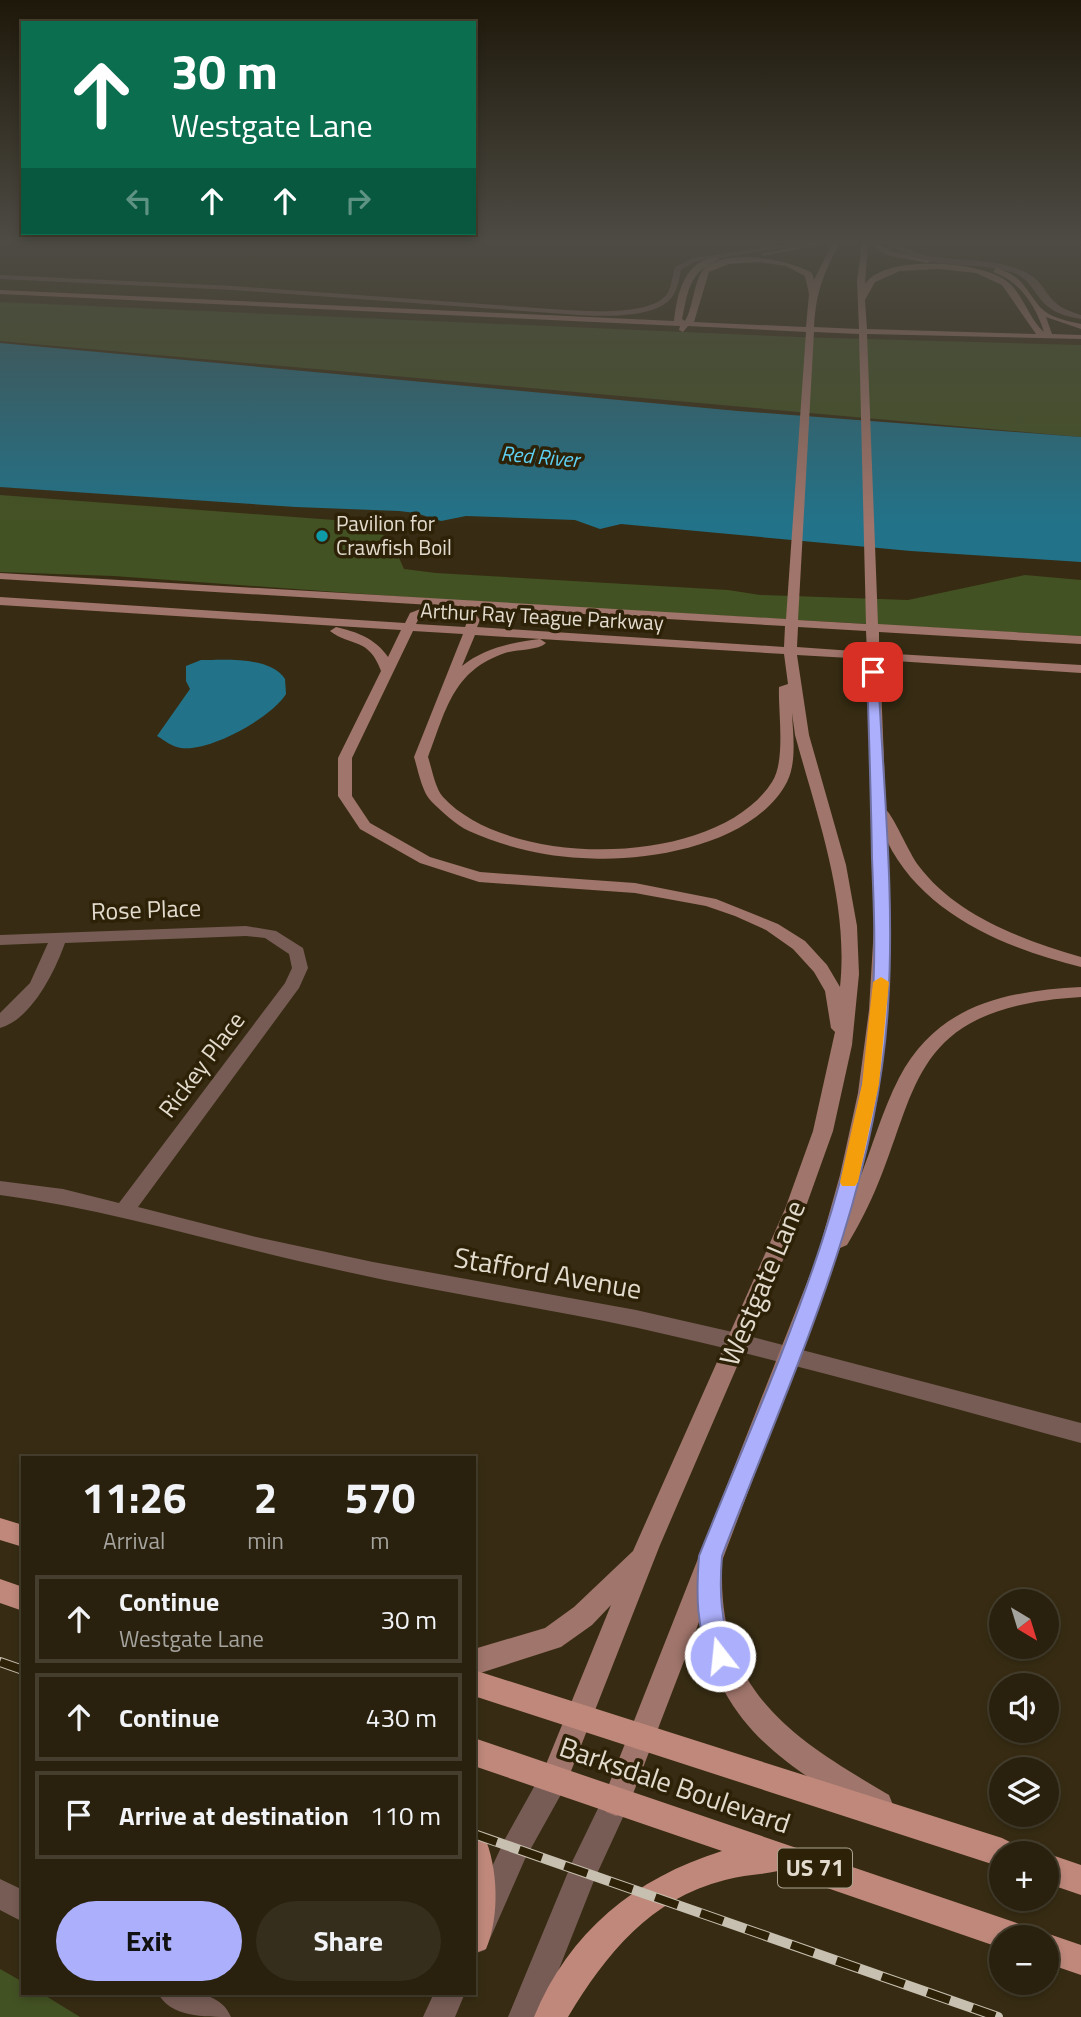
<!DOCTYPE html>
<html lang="en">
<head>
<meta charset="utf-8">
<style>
	body { margin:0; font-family:"Titillium Web",sans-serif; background:#352e1c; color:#f1f3f6; height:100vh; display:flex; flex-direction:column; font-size:26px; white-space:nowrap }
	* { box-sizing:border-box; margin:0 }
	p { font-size:23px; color:#a5a39e }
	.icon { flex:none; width:38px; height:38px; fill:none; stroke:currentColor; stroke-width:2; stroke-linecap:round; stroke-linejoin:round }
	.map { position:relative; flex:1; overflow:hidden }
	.details { position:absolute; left:21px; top:1456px; width:455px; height:539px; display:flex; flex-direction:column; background:#29210e; border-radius:0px; box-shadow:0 4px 10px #0003,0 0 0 2px #453e2e }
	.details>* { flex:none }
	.banner { position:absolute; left:21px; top:21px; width:455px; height:214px; border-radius:0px; box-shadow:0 4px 10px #0003,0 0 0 2px #453e2e; background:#0b6e4f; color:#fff; overflow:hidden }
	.needle { width:46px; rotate:142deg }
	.buttons { position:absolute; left:989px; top:1589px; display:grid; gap:14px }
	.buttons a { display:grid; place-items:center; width:70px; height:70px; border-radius:50%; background:#29210e; box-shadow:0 4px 10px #0003,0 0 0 2px #453e2e; font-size:35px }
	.pin { position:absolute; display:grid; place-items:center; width:60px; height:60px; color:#fff; margin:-30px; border-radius:14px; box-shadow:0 4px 10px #0006 }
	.me { position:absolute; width:77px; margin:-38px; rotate:344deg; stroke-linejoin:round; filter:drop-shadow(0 0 5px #0008) }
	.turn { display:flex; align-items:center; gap:24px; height:147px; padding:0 35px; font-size:32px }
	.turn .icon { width:91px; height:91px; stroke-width:2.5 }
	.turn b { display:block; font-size:49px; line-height:60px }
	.lanes { display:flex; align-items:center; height:66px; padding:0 35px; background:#0003; justify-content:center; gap:35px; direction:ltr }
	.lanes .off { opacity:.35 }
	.eta { display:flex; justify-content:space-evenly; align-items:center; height:119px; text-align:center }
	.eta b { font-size:42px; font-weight:700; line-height:49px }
	.primary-button { display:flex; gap:14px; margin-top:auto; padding:14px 35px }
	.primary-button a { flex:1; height:80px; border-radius:42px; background:#acaffb; color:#111; font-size:28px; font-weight:700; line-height:80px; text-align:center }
	.primary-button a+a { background:#352e1c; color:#f1f3f6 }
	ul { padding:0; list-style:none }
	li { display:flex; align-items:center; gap:21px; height:88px; margin:0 14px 10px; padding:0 21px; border:4px solid #453e2e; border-radius:0px }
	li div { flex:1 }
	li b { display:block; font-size:26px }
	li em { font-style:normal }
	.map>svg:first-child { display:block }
	.green { fill:#435223 }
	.water { fill:#22738a }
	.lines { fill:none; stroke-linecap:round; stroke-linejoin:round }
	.street { fill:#775c55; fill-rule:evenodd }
	.secondary { fill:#a0756b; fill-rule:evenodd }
	.primary { fill:#bf887b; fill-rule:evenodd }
	.rail-casing { stroke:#c7bfaf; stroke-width:10 }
	.rail { stroke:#2d2208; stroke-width:8; stroke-dasharray:24; stroke-linecap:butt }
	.route { fill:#acaffb; stroke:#7072a3; stroke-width:2 }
	.slow { fill:#f59e0b }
	.culture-dot { fill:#0f9aa8; stroke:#2d2208; stroke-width:2.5 }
	.labels { text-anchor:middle; stroke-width:7; stroke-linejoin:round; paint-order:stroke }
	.far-water-label { font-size:21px; font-style:italic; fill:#5ed0f3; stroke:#2d2208 }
	.far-poi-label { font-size:21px; fill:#e3dbcd; stroke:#2d2208; text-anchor:start }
	.far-street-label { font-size:21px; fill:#e3dbcd; stroke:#2d2208 }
	.shield { fill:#2d2208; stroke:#aca492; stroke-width:2 }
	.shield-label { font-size:23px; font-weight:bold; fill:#e3dbcd }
	.street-label { font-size:24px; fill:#e3dbcd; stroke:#2d2208 }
	.near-street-label { font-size:28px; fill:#e3dbcd; stroke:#2d2208 }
</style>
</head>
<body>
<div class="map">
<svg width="1081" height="2017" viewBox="0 0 1081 2017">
	<rect width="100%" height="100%" fill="#372c13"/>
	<g class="green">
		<polygon points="0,302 797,337 1081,345 1081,437 0,341"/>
		<polygon points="0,495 361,522 391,540 404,569 436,573 728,590 760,595 908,600 1025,575 1081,580 1081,636 461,601 114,576 0,572"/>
		<polygon points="0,1969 23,1982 23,1993 41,1993 80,2017 0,2017"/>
	</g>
	<g class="water">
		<polygon points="0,343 738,411 1081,437 1081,562 911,551 621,524 600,529 575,520 466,516 441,521 416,513 399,511 296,507 0,487"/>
		<path d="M201,660C225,660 270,656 285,679L286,694C271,718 210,752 181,748C172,747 164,740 157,736L190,689L186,681V666Z"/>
	</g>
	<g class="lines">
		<g class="street">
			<path d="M789,244H807L695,262L681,270C679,279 678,289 672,297C654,321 592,316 565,314L233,290L0,279V275L233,286L565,310C589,311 651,316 667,294C672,286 672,275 675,267L693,258Z"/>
			<path d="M890,244C901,244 909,251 920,254C954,263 995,256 1027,273C1051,286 1042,304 1081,315V319C1071,317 1059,315 1050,308C1034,297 1032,278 1011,272C972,260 922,272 890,244Z"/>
			<path d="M246,926L276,931L303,948L308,968L299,988L138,1207L256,1237L373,1262L636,1310L737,1333L1081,1423V1443C934,1403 787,1361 638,1328C540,1307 441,1293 343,1271C228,1247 116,1210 0,1195V1181L63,1189L119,1203L285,983L292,968L289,954L265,938L246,936L65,943C55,971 32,1019 0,1028V1013L30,983L48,943L0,945V935Z"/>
			<polygon points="554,1765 564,1769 568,1779 564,1789 525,1859 485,1950 474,1954 474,1905 505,1839 544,1769"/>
			<polygon points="616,1788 626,1792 630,1802 595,1878 540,2017 508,2017 573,1860 606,1792"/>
			<polygon points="0,1879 23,1890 23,1922 0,1910"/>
			<path d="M158,1993C184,1993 219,1988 231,2017C204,2017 170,2017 158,1993Z"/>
			<polygon points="434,1993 465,1993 455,2017 423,2017"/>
		</g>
		<g class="secondary">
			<polygon points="809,244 824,244 764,256 760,254"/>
			<path d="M832,244H839C823,275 816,292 814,327L859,329L857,281L862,244H868L865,284C886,254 978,261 1005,280C1023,292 1028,318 1044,332C1036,306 1020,281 993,272L996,268C1023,276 1024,288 1040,307C1050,318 1068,321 1081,324V329L1046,317L1052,334L1081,335V339L867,334L878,624L1081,636V644L879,632V653L1081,665V673L880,660L886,810C893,815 909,853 918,865C956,916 1023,940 1081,957V967C1007,949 922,914 887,841C891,957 887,1070 858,1183C872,1148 882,1111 899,1078C937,1005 1005,991 1081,987V997C881,1009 928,1116 847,1245L840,1248L719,1569L722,1576C721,1695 797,1741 889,1795L893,1805L889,1815L879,1819L869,1815C782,1763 723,1728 699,1622L626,1812L616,1816L606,1812L602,1802L817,1257L840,1175L858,1093L869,1010L874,926L867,659L797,655L809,735L846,865L857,926L859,974L852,1045L833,1131L805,1209L660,1545L564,1789L554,1793L544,1789L540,1779L611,1605L592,1625L561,1647L474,1675V1649L545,1628L574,1607L633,1551L785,1209L813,1131L835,1032L831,1028L825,991L814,972L793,949L766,930L735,916L706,906L635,893L479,882L420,863L360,829L338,796V758L381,671C369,637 351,647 330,631L336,627C357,632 375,638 388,657L401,630L0,605V597L405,623L410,613L431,605L0,579V573L786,619L806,332L688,326L683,332L679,330L680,326L0,294V290L674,321C677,293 685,258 719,257V261C689,270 688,292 682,319L685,321C693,308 694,281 703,270C722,247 790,259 812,273L814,280ZM758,262L786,266L805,276L809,294L806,327L694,322L709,272L729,264ZM939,269L976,273L1002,285L1036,334L867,329L865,300L875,282L900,271ZM814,332L859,334L866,624L798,620ZM443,606L463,614L468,620L465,627L416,624L419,618L442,610ZM467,607L785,626L784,647L477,627L480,620L471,608ZM798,627L866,631L867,652L797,647ZM413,631L463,634L414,757C418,770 422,792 431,801C441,811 456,825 469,831C505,847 543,856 582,858C647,863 754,845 787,782C797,762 793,734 792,713L795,735C817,816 849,902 840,987L827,965L805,941L778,924L716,899L635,883L480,872L430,857L370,823L352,796V758ZM475,635L784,654L788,684L779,687C778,712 786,761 772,782C717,868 510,870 443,797C435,788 432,769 428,757C446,711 452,671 505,653C517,649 537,651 546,643L540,639C513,642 484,648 462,666Z"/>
			<polygon points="870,244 878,244 891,251 931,261 927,263 886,255"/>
		</g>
		<g class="primary">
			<polygon points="0,1518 23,1525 23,1547 0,1540"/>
			<polygon points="0,1579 23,1587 23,1611 0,1603"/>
			<polygon points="474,1670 1002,1838 1012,1843 1017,1853 1001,1853 1001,1867 474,1696"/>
			<path d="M474,1738L1014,1922L1025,1926L1029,1937H1001V1948L778,1871C760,1875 742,1875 725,1880C650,1899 606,1954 568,2017H534C569,1932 635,1878 722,1851L474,1766Z"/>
			<path d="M474,1831L484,1835C498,1868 500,1915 486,1949L475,1953Z"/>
			<polygon points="1046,1853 1081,1865 1081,1895 1046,1883"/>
			<polygon points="1046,1933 1081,1945 1081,1975 1046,1963 1046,1937 1035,1937"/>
		</g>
		<g class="rail-casing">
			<g id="rail">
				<polyline points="0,1662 23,1670"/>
				<polyline points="474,1834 998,2017"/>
			</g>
		</g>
		<use href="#rail" class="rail"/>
	</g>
	<linearGradient id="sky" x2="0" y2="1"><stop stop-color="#1e180a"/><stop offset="0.46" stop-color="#4d4b44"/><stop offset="1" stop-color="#4d4b44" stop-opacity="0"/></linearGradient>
	<rect width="1081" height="526" fill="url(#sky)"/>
	<path class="route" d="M873,669L878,672C883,783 895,895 888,1006C877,1198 790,1378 722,1556C719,1594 721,1619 733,1656L729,1664L720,1667L712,1664C696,1628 696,1594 699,1556C770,1378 857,1199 872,1006C876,957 874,907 872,858C871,796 869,734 867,672Z"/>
	<polygon class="slow" points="881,977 889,982 879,1084 858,1182 855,1186 842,1186 840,1182 862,1084 873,982"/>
	<circle class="culture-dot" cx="322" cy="536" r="7"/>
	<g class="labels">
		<g class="far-water-label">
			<text transform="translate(540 457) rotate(5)" y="7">Red River</text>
		</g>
		<g class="far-poi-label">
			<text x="336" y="531">Pavilion for<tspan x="336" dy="24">Crawfish Boil</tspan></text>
		</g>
		<g class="far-street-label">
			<text transform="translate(542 617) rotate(3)" y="7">Arthur Ray Teague Parkway</text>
		</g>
		<rect class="shield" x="778" y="1848.5" width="74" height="39" rx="5"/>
		<g class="shield-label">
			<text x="815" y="1876">US 71</text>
		</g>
		<g class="street-label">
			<text transform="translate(146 910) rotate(-2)" y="8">Rose Place</text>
			<text transform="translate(202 1065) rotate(-53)" y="8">Rickey Place</text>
		</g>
		<g class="near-street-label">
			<text transform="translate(548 1273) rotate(10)" y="10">Stafford Avenue</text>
			<text transform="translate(762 1283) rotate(-67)" y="10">Westgate Lane</text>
			<text transform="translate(675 1785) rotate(19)" y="10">Barksdale Boulevard</text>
		</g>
	</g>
</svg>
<div class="buttons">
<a><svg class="needle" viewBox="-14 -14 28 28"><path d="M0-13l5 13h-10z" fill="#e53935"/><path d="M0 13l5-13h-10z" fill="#a5a39e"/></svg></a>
<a><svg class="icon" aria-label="sound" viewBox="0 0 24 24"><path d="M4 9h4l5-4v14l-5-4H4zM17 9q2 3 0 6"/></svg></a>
<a><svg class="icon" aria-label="layers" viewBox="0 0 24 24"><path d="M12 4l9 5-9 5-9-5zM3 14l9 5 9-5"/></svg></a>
<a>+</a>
<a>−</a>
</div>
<div class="pin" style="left:873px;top:672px;background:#d93025"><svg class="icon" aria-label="arrive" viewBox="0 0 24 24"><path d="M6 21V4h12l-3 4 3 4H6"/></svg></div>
<svg class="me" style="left:720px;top:1656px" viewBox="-20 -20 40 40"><circle r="17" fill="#acaffb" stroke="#fff" stroke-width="3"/><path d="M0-11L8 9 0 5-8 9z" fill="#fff"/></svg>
<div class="banner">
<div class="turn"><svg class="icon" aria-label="ahead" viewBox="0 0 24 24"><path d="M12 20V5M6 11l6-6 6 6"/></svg><div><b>30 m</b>Westgate Lane</div></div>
<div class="lanes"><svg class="icon off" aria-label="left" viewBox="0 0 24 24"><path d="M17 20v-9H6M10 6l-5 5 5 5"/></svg><svg class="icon" aria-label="ahead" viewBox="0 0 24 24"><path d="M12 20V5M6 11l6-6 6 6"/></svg><svg class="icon" aria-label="ahead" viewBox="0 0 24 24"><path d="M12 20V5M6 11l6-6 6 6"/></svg><svg class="icon off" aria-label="right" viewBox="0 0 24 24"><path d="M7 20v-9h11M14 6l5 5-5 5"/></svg></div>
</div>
<section class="details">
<div class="eta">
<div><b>11:26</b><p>Arrival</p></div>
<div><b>2</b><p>min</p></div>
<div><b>570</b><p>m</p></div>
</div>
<ul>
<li><svg class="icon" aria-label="ahead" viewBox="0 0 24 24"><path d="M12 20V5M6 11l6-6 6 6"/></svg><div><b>Continue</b><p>Westgate Lane</p></div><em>30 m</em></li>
<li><svg class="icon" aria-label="ahead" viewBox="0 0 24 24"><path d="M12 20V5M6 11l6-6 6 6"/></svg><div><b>Continue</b></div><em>430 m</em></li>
<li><svg class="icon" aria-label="arrive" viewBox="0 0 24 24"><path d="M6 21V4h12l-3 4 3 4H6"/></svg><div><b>Arrive at destination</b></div><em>110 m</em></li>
</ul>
<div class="primary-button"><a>Exit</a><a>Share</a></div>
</section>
</div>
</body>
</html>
